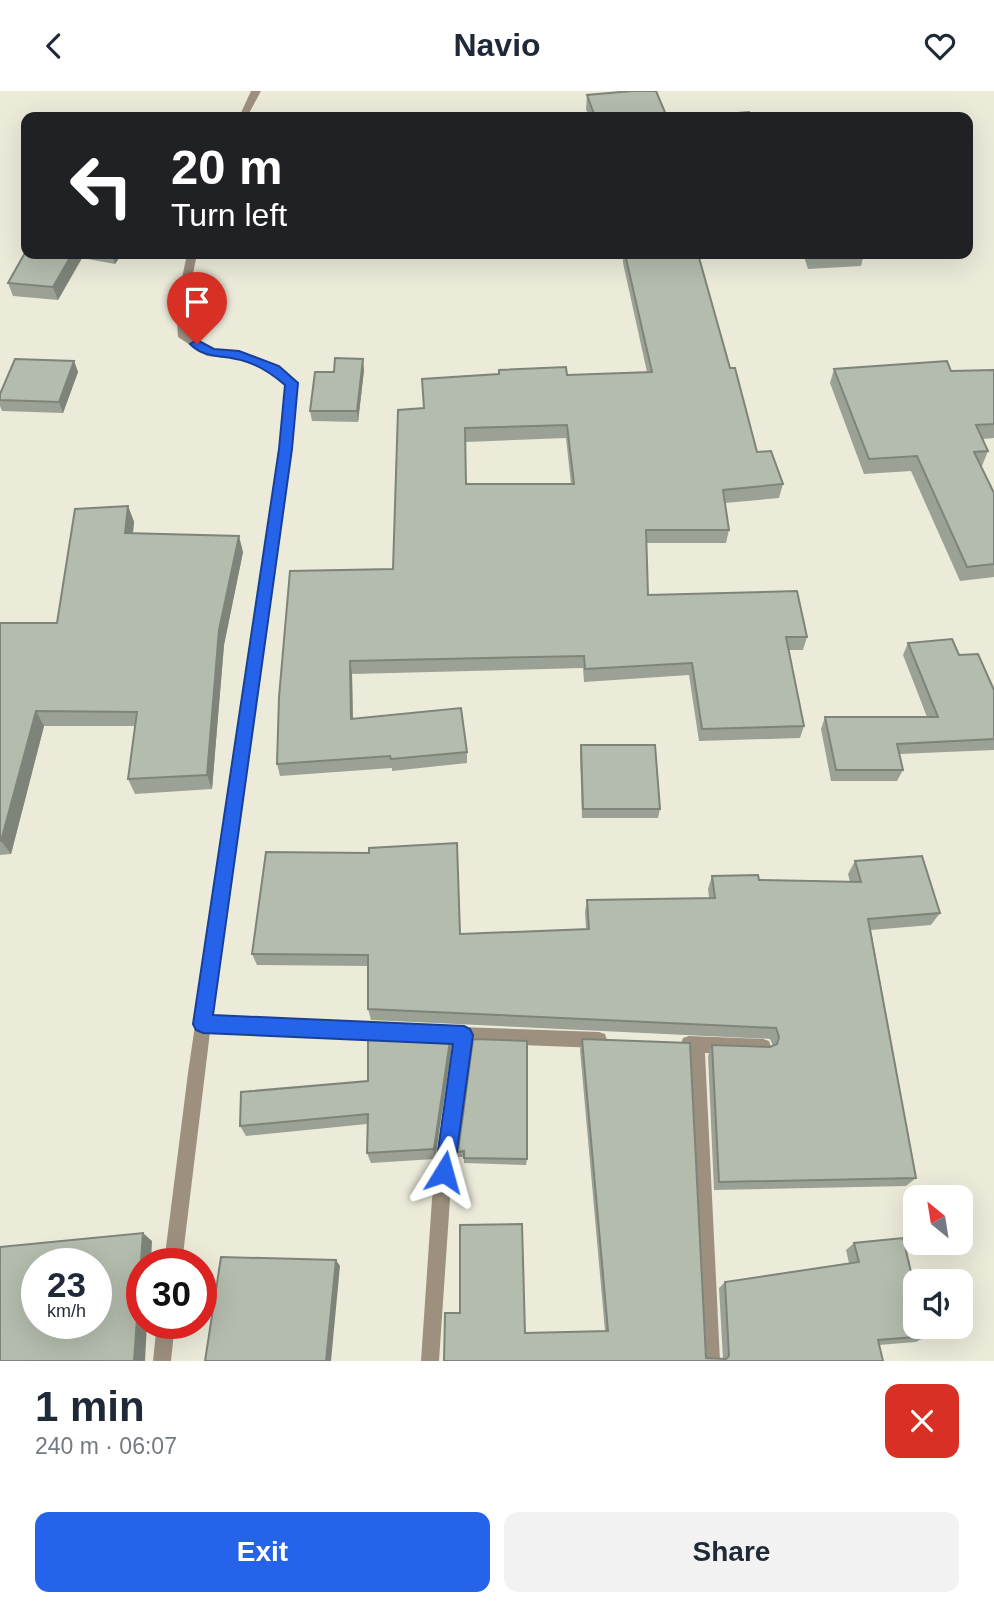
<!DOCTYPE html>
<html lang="en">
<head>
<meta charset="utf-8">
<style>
	body { margin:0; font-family:Arial,sans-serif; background:#f2f2f3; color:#1f2937; height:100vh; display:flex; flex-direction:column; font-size:26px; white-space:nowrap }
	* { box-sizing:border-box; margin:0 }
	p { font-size:23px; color:#747a83 }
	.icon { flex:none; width:38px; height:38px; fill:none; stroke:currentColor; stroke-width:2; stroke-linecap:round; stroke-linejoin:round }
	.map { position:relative; height:1270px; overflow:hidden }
	.sheet { display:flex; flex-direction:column; background:#fff; flex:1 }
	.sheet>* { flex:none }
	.banner { position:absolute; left:21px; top:21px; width:952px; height:147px; border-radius:14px; box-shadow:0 7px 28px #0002; background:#202124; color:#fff; overflow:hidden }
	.needle { width:46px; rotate:330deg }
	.buttons { position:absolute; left:903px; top:1094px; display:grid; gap:14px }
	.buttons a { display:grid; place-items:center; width:70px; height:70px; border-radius:14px; background:#fff; box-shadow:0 7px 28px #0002; font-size:35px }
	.speed { position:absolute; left:21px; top:1157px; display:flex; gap:14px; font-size:35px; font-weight:700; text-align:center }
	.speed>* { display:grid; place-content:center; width:91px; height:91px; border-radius:50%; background:#fff; box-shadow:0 7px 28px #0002; line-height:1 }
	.speed small { font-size:18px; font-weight:400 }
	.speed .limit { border:10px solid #d22; background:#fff; color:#111 }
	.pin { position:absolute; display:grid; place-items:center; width:60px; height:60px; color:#fff; margin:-72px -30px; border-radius:50% 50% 50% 0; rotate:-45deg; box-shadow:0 0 7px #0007 }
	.pin .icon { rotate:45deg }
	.me { position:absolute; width:77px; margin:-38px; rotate:8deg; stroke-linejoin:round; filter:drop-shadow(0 0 5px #0008) }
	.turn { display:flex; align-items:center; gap:24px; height:147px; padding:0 35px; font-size:32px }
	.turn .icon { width:91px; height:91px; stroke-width:2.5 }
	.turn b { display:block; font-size:49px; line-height:60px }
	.round { display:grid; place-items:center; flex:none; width:74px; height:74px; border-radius:14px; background:#f2f2f3 }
	.overview { display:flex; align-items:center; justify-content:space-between; height:119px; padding:0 35px }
	h1 { font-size:42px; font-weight:600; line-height:52px }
	.cta { display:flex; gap:14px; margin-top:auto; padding:14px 35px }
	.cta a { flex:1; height:80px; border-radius:14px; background:#2563eb; color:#fff; font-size:28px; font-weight:600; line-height:80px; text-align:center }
	.cta a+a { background:#f2f2f3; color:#1f2937 }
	header { display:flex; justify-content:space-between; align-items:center; height:91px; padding:0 35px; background:#fff; font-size:32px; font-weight:600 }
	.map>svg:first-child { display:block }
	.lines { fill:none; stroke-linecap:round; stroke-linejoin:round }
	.street { fill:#9d907f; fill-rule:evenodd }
	.wall { fill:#9ba295; fill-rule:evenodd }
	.shaded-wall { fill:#7e8479 }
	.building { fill:#b4bcad; stroke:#7e8479; stroke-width:2; fill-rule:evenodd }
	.route { fill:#2563eb; stroke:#184099; stroke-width:2 }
</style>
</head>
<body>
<header><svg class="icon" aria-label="back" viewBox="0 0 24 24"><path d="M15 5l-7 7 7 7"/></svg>Navio<svg class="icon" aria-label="heart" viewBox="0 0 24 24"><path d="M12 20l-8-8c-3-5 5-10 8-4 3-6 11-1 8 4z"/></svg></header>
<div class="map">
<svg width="994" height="1270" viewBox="0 0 994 1270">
	<rect width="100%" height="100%" fill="#ecebda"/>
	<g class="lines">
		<g class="street">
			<polygon points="251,0 261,0 247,26 239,26"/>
			<polygon points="187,163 197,163 186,216 187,242 213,259 239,260 278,275 297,292 292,357 212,925 387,933 393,935 395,941 393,947 387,949 210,941 182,1172 164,1172 188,982 280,357 285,293 270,281 237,268 207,265 178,246 176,216"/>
			<polygon points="432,935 599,941 605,943 607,949 605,955 599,957 471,952 450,1108 439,1270 421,1270 432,1108 455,952 426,949 424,943 426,937"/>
			<polygon points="689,945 763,948 769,950 771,956 769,962 763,964 705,962 720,1270 702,1270 688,961 683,959 681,953 683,947"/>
			<polygon points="157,1232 175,1232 171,1270 153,1270"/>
		</g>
	</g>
	<g class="wall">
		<polygon points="587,4 667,26 589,26 586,18"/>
		<polygon points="26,163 122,163 115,173 82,167 58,209 13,205 8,192"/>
		<path d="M623,163H698L730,277L757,361L783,393L779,407L725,412L729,439L726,452H646L648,504L807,546L803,559H788L804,635L800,647L699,650L689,584L584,591L583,577L352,583L353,628L467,661V672L392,680V677L280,685L277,673L393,478L424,317L567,284L647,281L623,172ZM566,347L571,393H466V351Z"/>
		<polygon points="803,163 864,163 861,175 808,178"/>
		<polygon points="74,270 78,281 63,322 2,320 0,315 0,303"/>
		<polygon points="834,278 951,280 994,279 994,347 983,348 988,360 982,375 980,375 994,402 994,486 960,490 911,380 864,383 830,292"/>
		<polygon points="364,279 358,331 312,330 310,320 334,281"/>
		<polygon points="128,415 134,431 133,442 243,461 224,554 212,698 135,703 128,688 135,635 44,635 11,763 0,764 0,532 57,532"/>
		<polygon points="908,552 959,564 994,599 994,659 899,663 903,679 897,690 831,690 821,638 825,626 927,626 903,564"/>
		<polygon points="581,654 660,718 658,727 582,727 580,663"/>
		<polygon points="855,770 940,822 931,834 871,839 916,1087 906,1095 714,1099 708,965 712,954 770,956 773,955 770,948 371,929 368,918 368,875 257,874 252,863 586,838 585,821 587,809 709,807 708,798 712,785 759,789 850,791 848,783"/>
		<polygon points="473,948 527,1068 526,1074 464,1072 464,1066 458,1066 458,1061"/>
		<polygon points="582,948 706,1267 723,1268 719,1197 725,1191 849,1172 846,1159 854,1152 927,1245 916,1251 879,1254 883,1270 444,1270 525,1242 605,1240 580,959"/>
		<polygon points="452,954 435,1068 371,1072 367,1062 367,1033 246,1045 240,1035 368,990"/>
	</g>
	<g class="shaded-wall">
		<polygon points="72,163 81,163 82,167 58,209 53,196"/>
		<polygon points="112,163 122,163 115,173"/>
		<polygon points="363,268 364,279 358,331 357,320"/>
		<polygon points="74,270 78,281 63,322 59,311"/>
		<polygon points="128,415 134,431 131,459 125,442"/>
		<polygon points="239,445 243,461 224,554 212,698 207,684 219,539"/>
		<polygon points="350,570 352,583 353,641 351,628"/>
		<polygon points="36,620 44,635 11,763 1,750"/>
		<polygon points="451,943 452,954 435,1068 434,1058"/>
		<polygon points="143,1142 152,1150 151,1172 142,1172 142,1232 147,1232 145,1270 134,1270"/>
		<polygon points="336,1169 340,1175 331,1270 326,1270"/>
	</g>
	<g class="building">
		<polygon points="632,0 656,0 667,26 595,26 587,4"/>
		<polygon points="749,21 751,26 689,26"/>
		<polygon points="99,24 138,24 152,26 99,26"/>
		<polygon points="26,160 26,163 72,163 53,196 8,192"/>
		<path d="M625,163H698L730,277H735L757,361L771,360L783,393L723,399L729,439H646L648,504L797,500L807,546H786L804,635L702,638L692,572L585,578L584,565L350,570L351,628L461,617L467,661L391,668L390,665L277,673L279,606L290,480L393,478L398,319L424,317L422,288L499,283V279L566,276L567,284L652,281ZM567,334L574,393H466L465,337Z"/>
		<polygon points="335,267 363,268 357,320 310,320 315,281 334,281"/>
		<polygon points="15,268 74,270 59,311 0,309 0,303"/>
		<polygon points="947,270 951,280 994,279 994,333 976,334 988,360 974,361 994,402 994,473 967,476 917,365 869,368 834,278"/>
		<polygon points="128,415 125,442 239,445 219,539 207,684 128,688 137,621 36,620 1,750 0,750 0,532 57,532 75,418"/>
		<polygon points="952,548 959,564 978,563 994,599 994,648 897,653 903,679 836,679 825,626 938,626 908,552"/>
		<polygon points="581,654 655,654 660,718 583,718"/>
		<polygon points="457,752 460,843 589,838 587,809 715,807 712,785 758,784 759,789 861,791 855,770 922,765 940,822 868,828 916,1087 719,1091 712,954 770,956 777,953 779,946 776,937 368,918 368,864 252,863 266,761 369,762 369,757"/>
		<polygon points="368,939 451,943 434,1058 367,1062 368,1023 240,1035 241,1001 368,990"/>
		<polygon points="473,948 527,950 527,1068 464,1067 464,1060 458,1061"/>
		<polygon points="582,948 690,952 706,1267 726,1268 729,1265 725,1191 859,1171 854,1152 903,1147 915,1198 915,1236 925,1236 927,1245 878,1249 883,1270 444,1270 445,1222 460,1222 460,1134 522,1133 525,1242 608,1240"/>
		<path d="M143,1142L134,1270H0V1156ZM37,1172H96V1232H37Z"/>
		<polygon points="221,1166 336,1169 326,1270 205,1270"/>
	</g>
	<path class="route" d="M197,249L214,258L239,260L279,275L298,292L292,358L213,924L464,935L470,938L473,944L454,1081L452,1088L444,1091L437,1088L435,1081L453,953L203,942L196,939L193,933L279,358L285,294C271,282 255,271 236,268C218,264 204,267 190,253Z"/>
</svg>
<div class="buttons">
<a><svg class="needle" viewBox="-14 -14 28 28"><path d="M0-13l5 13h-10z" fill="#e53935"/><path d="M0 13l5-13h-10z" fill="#747a83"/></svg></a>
<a><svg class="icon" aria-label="sound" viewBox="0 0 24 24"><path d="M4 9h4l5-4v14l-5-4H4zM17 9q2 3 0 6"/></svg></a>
</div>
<div class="speed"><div>23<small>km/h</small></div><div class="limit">30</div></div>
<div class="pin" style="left:197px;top:253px;background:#d93025"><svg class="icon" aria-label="arrive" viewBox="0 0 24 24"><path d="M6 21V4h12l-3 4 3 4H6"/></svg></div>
<svg class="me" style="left:444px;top:1081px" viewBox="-20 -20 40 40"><path d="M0-17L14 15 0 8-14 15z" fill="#2563eb" stroke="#fff" stroke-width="4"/></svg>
<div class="banner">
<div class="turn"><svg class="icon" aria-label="left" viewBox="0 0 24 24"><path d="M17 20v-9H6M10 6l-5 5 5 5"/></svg><div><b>20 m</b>Turn left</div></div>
</div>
</div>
<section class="sheet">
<div class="overview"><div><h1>1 min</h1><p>240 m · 06:07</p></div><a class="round" style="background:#d93025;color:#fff"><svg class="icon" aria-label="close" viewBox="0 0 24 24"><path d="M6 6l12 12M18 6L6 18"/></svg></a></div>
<div class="cta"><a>Exit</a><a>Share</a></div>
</section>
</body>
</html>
